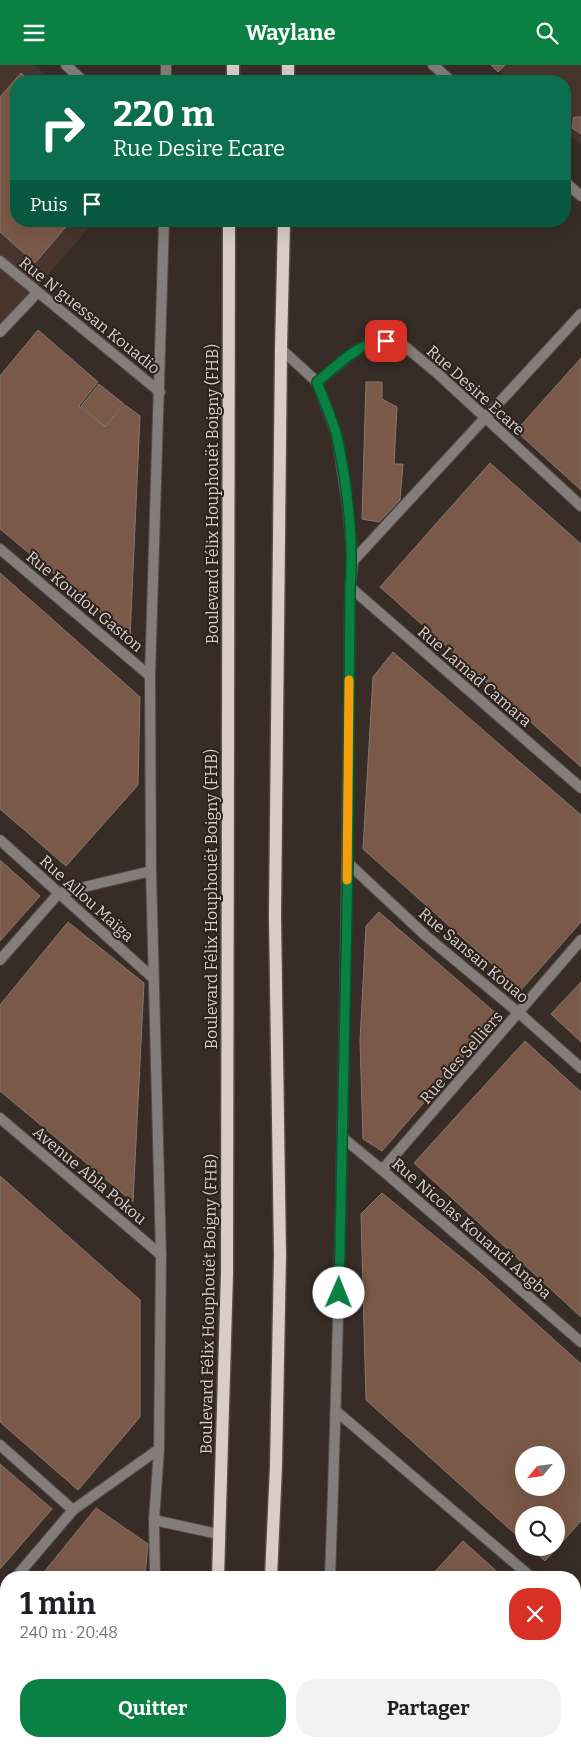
<!DOCTYPE html>
<html lang="fr">
<head>
<meta charset="utf-8">
<style>
	body { margin:0; font-family:Bitter,serif; background:#f2f2f2; color:#202124; height:100vh; display:flex; flex-direction:column; font-size:19px; white-space:nowrap }
	* { box-sizing:border-box; margin:0 }
	p { font-size:16px; color:#757577 }
	.icon { flex:none; width:28px; height:28px; fill:none; stroke:currentColor; stroke-width:2; stroke-linecap:round; stroke-linejoin:round }
	.map { position:relative; flex:1; overflow:hidden }
	.drawer { position:absolute; left:0px; top:1506px; width:581px; height:176px; display:flex; flex-direction:column; background:#fff; border-radius:20px 20px 0 0; box-shadow:0 5px 20px #0002 }
	.drawer>* { flex:none }
	.top-card { position:absolute; left:10px; top:10px; width:561px; height:152px; border-radius:20px; box-shadow:0 5px 20px #0002; background:#0b6e4f; color:#fff; overflow:hidden }
	.needle { width:32px; rotate:241deg }
	.tools { position:absolute; left:515px; top:1381px; display:grid; gap:10px }
	.tools a { display:grid; place-items:center; width:50px; height:50px; border-radius:50%; background:#fff; box-shadow:0 5px 20px #0002; font-size:25px }
	.pin { position:absolute; display:grid; place-items:center; width:42px; height:42px; color:#fff; margin:-21px; border-radius:10px; box-shadow:0 2px 8px #0006 }
	.me { position:absolute; width:55px; margin:-28px; rotate:1deg; stroke-linejoin:round; filter:drop-shadow(0 0 4px #0008) }
	.turn { display:flex; align-items:center; gap:18px; height:105px; padding:0 20px; font-size:22px }
	.turn .icon { width:65px; height:65px; stroke-width:2.5 }
	.turn b { display:block; font-size:35px; line-height:42px }
	.then { display:flex; align-items:center; height:48px; padding:0 20px; background:#0003; gap:10px; font-size:19px }
	.round { display:grid; place-items:center; flex:none; width:52px; height:52px; border-radius:20px; background:#f2f2f2 }
	.headline { display:flex; align-items:center; justify-content:space-between; height:85px; padding:0 20px }
	h1 { font-size:30px; font-weight:700; line-height:38px }
	.primary-button { display:flex; gap:10px; margin-top:auto; padding:10px 20px }
	.primary-button a { flex:1; height:58px; border-radius:20px; background:#0b8043; color:#fff; font-size:20px; font-weight:700; line-height:58px; text-align:center }
	.primary-button a+a { background:#f2f2f2; color:#202124 }
	header { display:flex; justify-content:space-between; align-items:center; height:65px; padding:0 20px; background:#0b8043; color:#fff; font-size:22px; font-weight:700 }
	.map>svg:first-child { display:block }
	.built { fill:#47352e }
	.building { fill:#7b5948; stroke:#857770; fill-rule:evenodd }
	.lines { fill:none; stroke-linecap:round; stroke-linejoin:round }
	.service-casing { stroke:#554a44; stroke-width:12 }
	.minor-casing { stroke:#554a44; stroke-width:12 }
	.tertiary-casing { stroke:#554a44; stroke-width:12 }
	.secondary-casing { stroke:#554a44; stroke-width:12 }
	.primary-casing { stroke:#554a44; stroke-width:15 }
	.service { stroke:#847d7a; stroke-width:10 }
	.minor { stroke:#847d7a; stroke-width:10 }
	.tertiary { stroke:#847d7a; stroke-width:10 }
	.secondary { stroke:#b4aaa5; stroke-width:10 }
	.primary { stroke:#daccc6; stroke-width:12 }
	.route-casing { stroke:#07532c; stroke-width:12 }
	.route { stroke:#0b8043; stroke-width:9 }
	.slow { stroke:#f59e0b; stroke-width:9 }
	.labels { text-anchor:middle; stroke-width:4; stroke-linejoin:round; paint-order:stroke }
	.street-label { font-size:16px; fill:#d8d0cc; stroke:#2d221c }
</style>
</head>
<body>
<header><svg class="icon" aria-label="menu" viewBox="0 0 24 24"><path d="M4 6h16M4 12h16M4 18h16"/></svg>Waylane<svg class="icon" aria-label="search" viewBox="0 0 24 24"><circle cx="10" cy="10" r="6"/><path d="M15 15l6 6"/></svg></header>
<div class="map">
<svg width="581" height="1682" viewBox="0 0 581 1682">
	<rect width="100%" height="100%" fill="#382c26"/>
	<g class="built">
		<polygon points="0,0 34,0 52,16 16,16 16,156 95,156 0,264"/>
		<polygon points="493,0 581,0 581,80 565,65 565,16 511,16"/>
		<polygon points="581,1584 581,1682 496,1682 501,1676 575,1676 575,1591"/>
	</g>
	<g class="building">
		<polygon points="491,0 505,0 498,7"/>
		<polygon points="21,8 30,16 16,16 16,156 71,156 35,198 0,167 0,32"/>
		<polygon points="574,52 581,52 581,69 572,63"/>
		<polygon points="38,265 98,317 79,341 105,362 125,340 140,351 130,572 0,464 0,311"/>
		<polygon points="581,293 581,425 516,366"/>
		<polygon points="366,317 382,317 382,334 397,342 394,399 403,399 400,435 379,457 362,454"/>
		<polygon points="99,319 124,339 105,361 81,341"/>
		<polygon points="490,398 581,479 581,702 380,522"/>
		<polygon points="0,508 140,632 138,720 66,801 0,744"/>
		<polygon points="393,587 581,750 581,857 521,925 363,784 373,612"/>
		<polygon points="0,795 40,831 0,876"/>
		<polygon points="379,847 499,951 382,1086 363,1074 360,976 366,861"/>
		<polygon points="68,857 144,918 133,1137 0,1026 0,940"/>
		<polygon points="581,917 581,977 551,949"/>
		<polygon points="525,976 581,1027 581,1252 414,1098"/>
		<polygon points="0,1111 140,1235 140,1352 78,1425 0,1357"/>
		<path d="M382,1128L480,1208L581,1299V1456L545,1496L530,1482H556V1450H524V1477L366,1335L361,1149ZM524,1390H556V1422H524Z"/>
		<polygon points="0,1399 52,1444 0,1504"/>
		<polygon points="96,1443 148,1479 145,1512 40,1512"/>
		<polygon points="463,1476 503,1512 430,1512"/>
		<polygon points="6,1553 6,1640 0,1635 0,1561"/>
		<polygon points="0,1673 11,1682 0,1682"/>
		<polygon points="50,1676 131,1676 130,1682 57,1682"/>
	</g>
	<g class="lines">
		<g class="service-casing">
			<polyline id="service" points="66,0 83,16"/>
		</g>
		<g class="minor-casing">
			<g id="minor">
				<polyline points="166,16 166,0"/>
				<polyline points="0,196 160,327"/>
				<polyline points="0,267 37,228"/>
				<path d="M281,284L317,317L337,371L347,436L353,496L350,522C347,852 342,1183 330,1512"/>
				<polyline points="317,317 355,286 376,276 397,275 437,308 581,441"/>
				<polyline points="0,484 150,611"/>
				<polyline points="353,496 581,249"/>
				<polyline points="350,522 581,723"/>
				<polyline points="0,775 153,913"/>
				<polyline points="348,798 426,871 519,948 581,1003"/>
				<polyline points="0,895 59,828 151,806"/>
				<polyline points="0,1053 161,1190"/>
				<polyline points="342,1072 382,1105 581,1277"/>
				<polyline points="382,1105 581,875"/>
				<polyline points="336,1346 531,1512"/>
				<polyline points="0,1380 73,1445"/>
				<polyline points="154,1455 218,1469"/>
				<polyline points="16,1512 73,1445 159,1384"/>
				<polyline points="155,1512 154,1455 159,1384 161,1190 151,806 150,611 164,156"/>
				<polyline points="0,1531 6,1524"/>
				<polyline points="0,1655 6,1660"/>
				<polyline points="25,1676 32,1682"/>
				<polyline points="155,1676 155,1682"/>
				<polyline points="323,1682 324,1676"/>
			</g>
		</g>
		<g class="tertiary-casing">
			<g id="tertiary">
				<polyline points="433,0 451,16"/>
				<polyline points="565,117 581,131"/>
			</g>
		</g>
		<g class="secondary-casing">
			<g id="secondary">
				<polyline points="575,1546 581,1539"/>
				<polyline points="450,1682 455,1676"/>
			</g>
		</g>
		<g class="primary-casing">
			<g id="primary">
				<polyline points="233,16 233,0"/>
				<polyline points="288,16 288,0"/>
				<polyline points="218,1512 227,1208 229,156"/>
				<polyline points="271,1512 276,1401 280,1190 275,851 281,284 284,156"/>
				<polyline points="216,1682 216,1676"/>
				<polyline points="263,1682 263,1676"/>
			</g>
		</g>
		<use href="#service" class="service"/>
		<use href="#minor" class="minor"/>
		<use href="#tertiary" class="tertiary"/>
		<use href="#secondary" class="secondary"/>
		<use href="#primary" class="primary"/>
	</g>
	<g class="lines">
		<g class="route-casing">
			<path id="route" d="M339,1228L348,798L350,522C354,476 347,417 337,372C333,354 323,335 317,317C337,301 359,276 386,276"/>
		</g>
		<use href="#route" class="route"/>
		<polyline class="slow" points="347,815 349,615"/>
	</g>
	<g class="labels">
		<g class="street-label">
			<text transform="translate(90 250) rotate(39)" y="6">Rue N'guessan Kouadio</text>
			<text transform="translate(476 325) rotate(42)" y="6">Rue Desire Ecare</text>
			<text transform="translate(212 429) rotate(-90)" y="6">Boulevard Félix Houphouët Boigny (FHB)</text>
			<text transform="translate(85 536) rotate(40)" y="6">Rue Koudou Gaston</text>
			<text transform="translate(475 611) rotate(41)" y="6">Rue Lamad Camara</text>
			<text transform="translate(87 833) rotate(42)" y="6">Rue Allou Maïga</text>
			<text transform="translate(211 834) rotate(-90)" y="6">Boulevard Félix Houphouët Boigny (FHB)</text>
			<text transform="translate(474 890) rotate(40)" y="6">Rue Sansan Kouao</text>
			<text transform="translate(461 992) rotate(-49)" y="6">Rue des Selliers</text>
			<text transform="translate(90 1110) rotate(40)" y="6">Avenue Abla Pokou</text>
			<text transform="translate(472 1163) rotate(41)" y="6">Rue Nicolas Kouandi Angba</text>
			<text transform="translate(208 1239) rotate(-89)" y="6">Boulevard Félix Houphouët Boigny (FHB)</text>
		</g>
	</g>
</svg>
<div class="tools">
<a><svg class="needle" viewBox="-14 -14 28 28"><path d="M0-13l5 13h-10z" fill="#e53935"/><path d="M0 13l5-13h-10z" fill="#757577"/></svg></a>
<a><svg class="icon" aria-label="search" viewBox="0 0 24 24"><circle cx="10" cy="10" r="6"/><path d="M15 15l6 6"/></svg></a>
</div>
<div class="pin" style="left:386px;top:276px;background:#d93025"><svg class="icon" aria-label="arrive" viewBox="0 0 24 24"><path d="M6 21V4h12l-3 4 3 4H6"/></svg></div>
<svg class="me" style="left:339px;top:1228px" viewBox="-20 -20 40 40"><circle r="19" fill="#fff"/><path d="M0-13L10 11 0 6-10 11z" fill="#0b8043"/></svg>
<div class="top-card">
<div class="turn"><svg class="icon" aria-label="right" viewBox="0 0 24 24"><path d="M7 20v-9h11M14 6l5 5-5 5"/></svg><div><b>220 m</b>Rue Desire Ecare</div></div>
<div class="then">Puis<svg class="icon" aria-label="arrive" viewBox="0 0 24 24"><path d="M6 21V4h12l-3 4 3 4H6"/></svg></div>
</div>
<section class="drawer">
<div class="headline"><div><h1>1 min</h1><p>240 m · 20:48</p></div><a class="round" style="background:#d93025;color:#fff"><svg class="icon" aria-label="close" viewBox="0 0 24 24"><path d="M6 6l12 12M18 6L6 18"/></svg></a></div>
<div class="primary-button"><a>Quitter</a><a>Partager</a></div>
</section>
</div>
</body>
</html>
